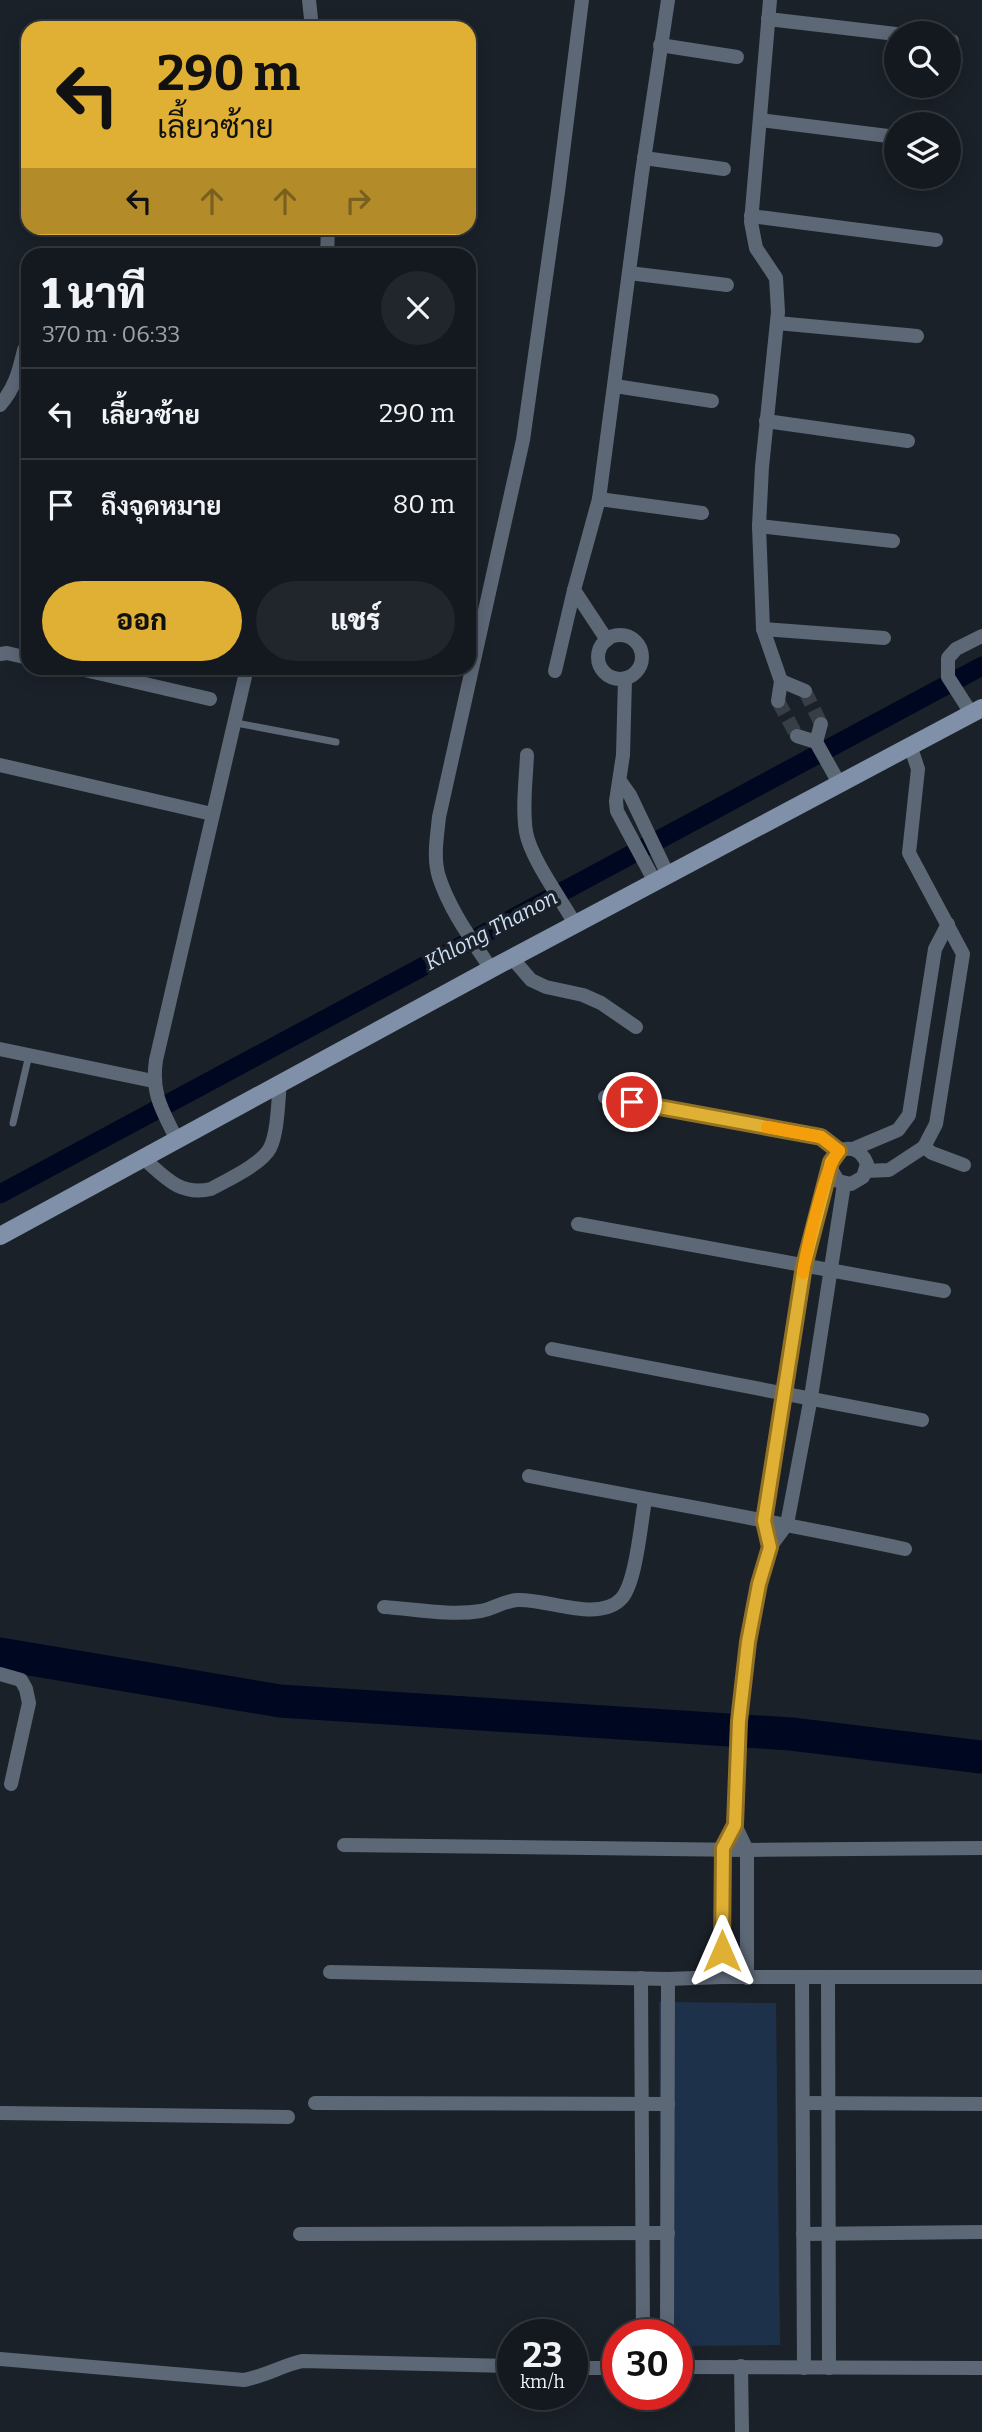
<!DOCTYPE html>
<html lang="th">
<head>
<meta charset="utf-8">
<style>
	body { margin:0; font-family:Bitter,Sarabun,serif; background:#21262c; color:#f1f3f6; height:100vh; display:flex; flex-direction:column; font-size:26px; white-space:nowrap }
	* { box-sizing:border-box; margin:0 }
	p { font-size:23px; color:#9da0a4 }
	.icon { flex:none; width:38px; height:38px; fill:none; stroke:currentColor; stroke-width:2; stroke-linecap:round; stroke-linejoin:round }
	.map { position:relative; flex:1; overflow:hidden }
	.side { position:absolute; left:21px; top:248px; width:455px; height:427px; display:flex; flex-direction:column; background:#14191f; border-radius:21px; box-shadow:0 4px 18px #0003,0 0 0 2px #33383d }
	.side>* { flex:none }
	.banner { position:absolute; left:21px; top:21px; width:455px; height:214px; border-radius:21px; box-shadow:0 4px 18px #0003,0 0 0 2px #33383d; background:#e0b034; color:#111; overflow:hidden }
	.tools { position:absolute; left:884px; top:21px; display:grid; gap:14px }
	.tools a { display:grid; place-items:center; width:77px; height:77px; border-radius:50%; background:#14191f; box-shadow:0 4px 18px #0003,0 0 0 2px #33383d; font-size:35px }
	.speed { position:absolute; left:497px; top:2319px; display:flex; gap:14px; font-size:35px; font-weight:700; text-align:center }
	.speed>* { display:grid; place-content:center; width:91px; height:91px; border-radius:50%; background:#14191f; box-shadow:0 4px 18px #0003,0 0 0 2px #33383d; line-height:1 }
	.speed small { font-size:18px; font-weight:400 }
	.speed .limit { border:10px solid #d22; background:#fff; color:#111 }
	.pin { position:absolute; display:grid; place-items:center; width:60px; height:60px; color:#fff; margin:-30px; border:4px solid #fff; border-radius:50%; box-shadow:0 2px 7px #0007 }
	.me { position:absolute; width:77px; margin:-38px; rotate:0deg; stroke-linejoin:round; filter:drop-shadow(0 0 5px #0008) }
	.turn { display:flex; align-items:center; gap:24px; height:147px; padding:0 21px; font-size:32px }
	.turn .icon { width:91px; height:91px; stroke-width:2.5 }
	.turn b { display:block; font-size:49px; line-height:60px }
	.lanes { display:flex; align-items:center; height:66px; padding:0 21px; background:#0003; justify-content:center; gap:35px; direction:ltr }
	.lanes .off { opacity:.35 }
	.round { display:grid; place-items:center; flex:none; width:74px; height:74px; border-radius:37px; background:#21262c }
	.headline { display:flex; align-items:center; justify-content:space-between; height:119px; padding:0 21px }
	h1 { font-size:42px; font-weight:800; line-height:52px }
	.action { display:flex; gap:14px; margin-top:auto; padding:14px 21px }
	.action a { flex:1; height:80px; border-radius:42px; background:#e0b034; color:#111; font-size:28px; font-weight:800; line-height:80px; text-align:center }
	.action a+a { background:#21262c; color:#f1f3f6 }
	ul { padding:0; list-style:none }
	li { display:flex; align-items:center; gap:21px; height:91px; padding:0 21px; border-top:2px solid #33383d }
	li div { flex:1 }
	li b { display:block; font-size:26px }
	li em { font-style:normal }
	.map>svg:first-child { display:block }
	.green { fill:#1e314b }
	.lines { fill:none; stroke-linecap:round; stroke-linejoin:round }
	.canal { stroke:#000721; stroke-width:19 }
	.river { stroke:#000721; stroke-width:33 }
	.street-tunnel { stroke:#383e46; stroke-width:14; stroke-dasharray:14 7; stroke-linecap:butt }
	.lane { stroke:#5d6877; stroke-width:7 }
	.street { stroke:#5d6877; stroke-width:14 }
	.secondary { stroke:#7f90a8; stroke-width:18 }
	.route-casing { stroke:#927222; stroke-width:18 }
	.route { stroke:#e0b034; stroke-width:12 }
	.slow { stroke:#f59e0b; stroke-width:12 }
	.labels { text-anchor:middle; stroke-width:7; stroke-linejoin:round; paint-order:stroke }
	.water-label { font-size:21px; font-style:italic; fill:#cedff6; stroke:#1b2129 }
</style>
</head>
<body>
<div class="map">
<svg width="982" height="2432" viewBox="0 0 982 2432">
	<rect width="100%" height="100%" fill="#1b2129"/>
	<polygon class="green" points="659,2002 776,2003 780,2345 677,2346 677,2334 661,2334"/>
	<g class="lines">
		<polyline class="canal" points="0,1194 982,666"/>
		<polyline class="river" points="0,1654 280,1701 791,1734 982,1757"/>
		<g class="street-tunnel">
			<polyline points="805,691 821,724"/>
			<polyline points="778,701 797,736"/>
		</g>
		<g class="lane">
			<polyline points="236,723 336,742"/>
			<polyline points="13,1123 29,1055"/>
		</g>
		<g class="street">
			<polyline points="309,0 312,28"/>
			<polyline points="770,0 751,222 756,248 776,278 778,312 762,467 759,526 763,629 781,681 778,701"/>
			<polyline points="768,19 896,34"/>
			<polyline points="948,41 952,41"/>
			<polyline points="660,45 737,57"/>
			<polyline points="760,120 896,137"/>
			<polyline points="644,158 724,169"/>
			<polyline points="751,216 936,240"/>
			<polyline points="327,256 328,228"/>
			<polyline points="629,273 727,285"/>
			<polyline points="777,323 917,336"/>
			<polyline points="615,386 712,401"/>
			<path d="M0,405C15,388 19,371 24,350"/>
			<polyline points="766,421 908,441"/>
			<polyline points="599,499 702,513"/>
			<polyline points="759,526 893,541"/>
			<polyline points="763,629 884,638"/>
			<circle cx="620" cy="657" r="22"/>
			<polyline points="607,640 574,590 599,499 642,173 668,0"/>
			<polyline points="0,654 7,653 28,658"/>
			<polyline points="76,668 210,699"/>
			<polyline points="555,671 574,590"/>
			<polyline points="625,679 623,755 616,801 617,811 655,882"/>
			<polyline points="781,681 805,691"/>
			<polyline points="971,713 948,677 948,658 956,649 982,636"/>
			<polyline points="797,736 816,742 839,783"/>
			<polyline points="816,742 821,724"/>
			<path d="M527,755C526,780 522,807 526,832C531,859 561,899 575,924"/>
			<polyline points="0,765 212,814"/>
			<polyline points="620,781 630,795 668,875"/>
			<polyline points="512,958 531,980 546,987 583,995 601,1003 636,1027"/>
			<path d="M491,969C472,940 450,911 439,877C433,858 437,837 439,817L523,440L558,192L582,0"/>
			<polyline points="0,1049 153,1081"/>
			<polyline points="605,1097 821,1137 839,1151"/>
			<path d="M176,1138C162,1110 151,1093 156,1060L247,668"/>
			<polyline points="924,1147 932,1153 964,1165"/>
			<polyline points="853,1149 898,1130 909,1115 935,949 948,924"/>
			<path d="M142,1157C165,1177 179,1196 211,1189C227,1180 262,1164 270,1148C278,1132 278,1101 280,1082"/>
			<polyline points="866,1171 889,1170 924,1147 936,1124 963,954 909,853 918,769 910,745"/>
			<polyline points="578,1224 944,1291"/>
			<polyline points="552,1349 922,1420"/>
			<path d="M529,1476C654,1501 780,1522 905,1549"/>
			<path d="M770,1547L764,1521L804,1266L834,1155C847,1144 861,1148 867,1164L863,1177L851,1184L838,1181L831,1169"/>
			<path d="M384,1607C415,1609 449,1616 481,1611C493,1609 504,1601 517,1600C546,1598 598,1623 621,1599C636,1584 641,1522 645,1500"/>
			<polyline points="0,1674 21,1680 26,1689 29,1703 11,1784"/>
			<polyline points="735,1825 747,1850 747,1978"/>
			<polyline points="344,1845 747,1850 982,1848"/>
			<polyline points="330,1972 668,1979 722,1977 982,1977"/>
			<polyline points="722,1977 723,1848 735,1825 739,1721 748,1642 759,1584 770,1547 787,1524 811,1397 844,1184"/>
			<polyline points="641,1978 643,2334"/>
			<polyline points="802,1978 804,2368"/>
			<polyline points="828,1978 829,2368"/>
			<polyline points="315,2103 668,2104"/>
			<polyline points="803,2103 982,2104"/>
			<polyline points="0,2113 288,2117"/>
			<polyline points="300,2234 668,2233"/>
			<polyline points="803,2234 982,2232"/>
			<polyline points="667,2334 668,1979"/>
			<path d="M0,2359L244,2380C265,2376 281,2366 302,2361L513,2366"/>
			<polyline points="741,2366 742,2432"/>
			<polyline points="677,2367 982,2368"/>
			<polyline points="572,2368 618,2368"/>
		</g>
		<polyline class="secondary" points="0,1236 491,969 982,708"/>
	</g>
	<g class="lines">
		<g class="route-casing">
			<polyline id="route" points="632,1102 821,1137 839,1151 831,1162 804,1266 764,1521 770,1547 759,1584 748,1642 739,1721 735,1825 723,1848 722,1951"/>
		</g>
		<use href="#route" class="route"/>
		<path class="slow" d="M767,1127L821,1137L839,1151C826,1163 806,1251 803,1273"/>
	</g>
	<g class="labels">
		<g class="water-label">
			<text transform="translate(491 930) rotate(-28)" y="7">Khlong Thanon</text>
		</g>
	</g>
</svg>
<div class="tools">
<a><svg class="icon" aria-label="search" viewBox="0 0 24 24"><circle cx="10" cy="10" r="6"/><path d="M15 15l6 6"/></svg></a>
<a><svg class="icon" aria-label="layers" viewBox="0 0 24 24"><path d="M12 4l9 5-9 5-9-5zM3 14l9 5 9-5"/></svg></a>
</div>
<div class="speed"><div>23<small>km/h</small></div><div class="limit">30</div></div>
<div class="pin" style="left:632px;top:1102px;background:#d93025"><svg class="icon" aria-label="arrive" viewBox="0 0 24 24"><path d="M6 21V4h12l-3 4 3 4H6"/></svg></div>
<svg class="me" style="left:722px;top:1951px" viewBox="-20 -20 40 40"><path d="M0-17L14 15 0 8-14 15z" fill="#e0b034" stroke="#fff" stroke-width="4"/></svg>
<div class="banner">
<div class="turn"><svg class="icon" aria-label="left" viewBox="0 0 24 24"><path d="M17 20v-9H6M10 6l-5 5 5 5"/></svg><div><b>290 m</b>เลี้ยวซ้าย</div></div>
<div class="lanes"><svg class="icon" aria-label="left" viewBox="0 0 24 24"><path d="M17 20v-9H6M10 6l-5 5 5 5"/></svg><svg class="icon off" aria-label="ahead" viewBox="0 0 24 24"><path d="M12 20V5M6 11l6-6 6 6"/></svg><svg class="icon off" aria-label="ahead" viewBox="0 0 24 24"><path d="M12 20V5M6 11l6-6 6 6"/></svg><svg class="icon off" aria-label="right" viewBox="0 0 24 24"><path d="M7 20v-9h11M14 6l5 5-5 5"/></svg></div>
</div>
<section class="side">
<div class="headline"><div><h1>1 นาที</h1><p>370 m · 06:33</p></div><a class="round"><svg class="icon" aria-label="close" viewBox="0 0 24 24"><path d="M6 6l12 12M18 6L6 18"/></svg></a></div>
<ul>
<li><svg class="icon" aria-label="left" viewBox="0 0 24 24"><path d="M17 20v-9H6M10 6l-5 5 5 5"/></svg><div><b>เลี้ยวซ้าย</b></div><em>290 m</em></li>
<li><svg class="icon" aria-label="arrive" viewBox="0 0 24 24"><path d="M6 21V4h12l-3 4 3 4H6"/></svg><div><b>ถึงจุดหมาย</b></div><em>80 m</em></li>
</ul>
<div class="action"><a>ออก</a><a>แชร์</a></div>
</section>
</div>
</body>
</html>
